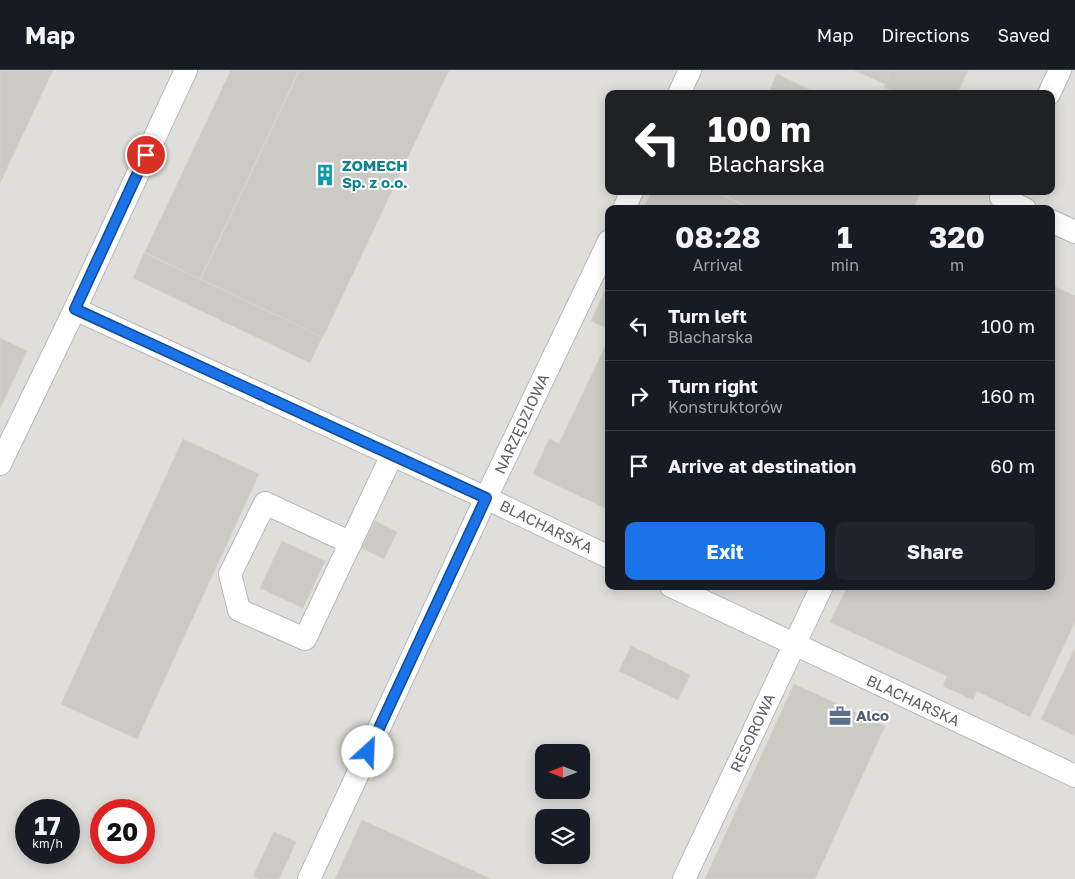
<!DOCTYPE html>
<html lang="en">
<head>
<meta charset="utf-8">
<style>
	body { margin:0; font-family:"Golos Text",sans-serif; background:#20242c; color:#f1f3f6; height:100vh; display:flex; flex-direction:column; font-size:19px; white-space:nowrap }
	* { box-sizing:border-box; margin:0 }
	p { font-size:16px; color:#9ea1a6 }
	.icon { flex:none; width:28px; height:28px; fill:none; stroke:currentColor; stroke-width:2; stroke-linecap:round; stroke-linejoin:round }
	.map { position:relative; flex:1; overflow:hidden }
	.details { position:absolute; left:605px; top:135px; width:450px; height:385px; display:flex; flex-direction:column; background:#171b24; border-radius:10px; box-shadow:0 2px 12px #0003 }
	.details>* { flex:none }
	.top-card { position:absolute; left:605px; top:20px; width:450px; height:105px; border-radius:10px; box-shadow:0 2px 12px #0003; background:#202124; color:#fff; overflow:hidden }
	.needle { width:32px; rotate:270deg }
	.tools { position:absolute; left:535px; top:674px; display:grid; gap:10px }
	.tools a { display:grid; place-items:center; width:55px; height:55px; border-radius:10px; background:#171b24; box-shadow:0 2px 12px #0003; font-size:25px }
	.speed { position:absolute; left:15px; top:729px; display:flex; gap:10px; font-size:25px; font-weight:700; text-align:center }
	.speed>* { display:grid; place-content:center; width:65px; height:65px; border-radius:50%; background:#171b24; box-shadow:0 2px 12px #0003; line-height:1 }
	.speed small { font-size:12px; font-weight:400 }
	.speed .limit { border:8px solid #d22; background:#fff; color:#111 }
	.pin { position:absolute; display:grid; place-items:center; width:42px; height:42px; color:#fff; margin:-21px; border:2px solid #fff; border-radius:50%; box-shadow:0 1px 5px #0007 }
	.me { position:absolute; width:55px; margin:-28px; rotate:25deg; stroke-linejoin:round; filter:drop-shadow(0 0 4px #0008) }
	.turn { display:flex; align-items:center; gap:18px; height:105px; padding:0 20px; font-size:22px }
	.turn .icon { width:65px; height:65px; stroke-width:2.5 }
	.turn b { display:block; font-size:35px; line-height:42px }
	.eta { display:flex; justify-content:space-evenly; align-items:center; height:85px; text-align:center }
	.eta b { font-size:30px; font-weight:700; line-height:35px }
	.button { display:flex; gap:10px; margin-top:auto; padding:10px 20px }
	.button a { flex:1; height:58px; border-radius:10px; background:#1a73e8; color:#fff; font-size:20px; font-weight:700; line-height:58px; text-align:center }
	.button a+a { background:#20242c; color:#f1f3f6 }
	ul { padding:0; list-style:none }
	li { display:flex; align-items:center; gap:15px; height:70px; padding:0 20px; border-top:1px solid #363941 }
	li div { flex:1 }
	li b { display:block; font-size:19px }
	li em { font-style:normal }
	header { display:flex; align-items:center; gap:30px; box-sizing:border-box; height:70px; padding:0 25px; background:#171b24; border-bottom:1px solid #363941 }
	header strong { font-size:24px }
	nav { display:flex; gap:28px; margin-inline-start:auto; font-size:18px }
	.map>svg:first-child { display:block }
	.industrial { fill:#e0deda; fill-rule:evenodd }
	.building { fill:#cccac5; stroke:#d6d1c6 }
	.lines { fill:none; stroke-linecap:round; stroke-linejoin:round }
	.minor-casing { stroke:#b5b8bc; stroke-width:24 }
	.minor { stroke:#fff; stroke-width:22 }
	.route-casing { stroke:#114b97; stroke-width:12 }
	.route { stroke:#1a73e8; stroke-width:9 }
	.labels { text-anchor:middle; stroke-width:4; stroke-linejoin:round; paint-order:stroke }
	.culture-label { font-size:15px; font-weight:bold; fill:#0d838f; stroke:#fff; text-anchor:start }
	.street-label { font-size:15px; fill:#5f6368; stroke:#fff }
	.service-label { font-size:15px; font-weight:bold; fill:#4e5e75; stroke:#fff; text-anchor:start }
</style>
</head>
<body>
<header>
<strong>Map</strong>
<nav><a>Map</a><a>Directions</a><a>Saved</a></nav>
</header>
<div class="map">
<svg width="1075" height="809" viewBox="0 0 1075 809">
	<rect width="100%" height="100%" fill="#f1efe8"/>
	<path class="industrial" d="M0,0H1075V809H0ZM609,24H1051V121H609ZM609,139H1051V516H609ZM544,682H581V720H544ZM26,740H69V782H26ZM101,740H144V782H101ZM544,748H581V785H544Z"/>
	<g class="building">
		<polygon points="0,0 53,0 0,113"/>
		<polygon points="231,0 299,0 200,209 145,182"/>
		<polygon points="300,0 449,0 323,267 201,209"/>
		<polygon points="854,0 892,0 885,14"/>
		<polygon points="892,0 968,0 957,24 899,24 884,17"/>
		<polygon points="777,4 818,24 768,24"/>
		<polygon points="652,121 721,121 719,124 751,139 643,139"/>
		<polygon points="721,121 921,121 913,139 753,139 720,123"/>
		<polygon points="144,183 322,267 310,293 133,208"/>
		<polygon points="609,212 609,259 591,251"/>
		<polygon points="1051,215 1075,226 1075,552 1030,647 977,621 973,630 943,616 947,606 830,552 848,516 1051,516"/>
		<polygon points="0,268 27,281 0,339"/>
		<polygon points="609,268 609,440 533,404 549,369 559,374"/>
		<polygon points="183,369 259,404 137,669 61,634"/>
		<polygon points="375,451 397,462 384,489 362,478"/>
		<polygon points="282,471 325,491 303,538 260,518"/>
		<polygon points="631,576 690,605 678,630 619,601"/>
		<polygon points="1075,578 1075,666 1041,649"/>
		<polygon points="794,614 885,656 815,809 705,809"/>
		<polygon points="362,750 491,809 335,809"/>
		<polygon points="274,762 296,772 279,809 259,809 253,806"/>
	</g>
	<g class="lines">
		<g class="minor-casing">
			<g id="minor">
				<polyline points="679,24 690,0"/>
				<polyline points="1049,24 1060,0"/>
				<polyline points="1001,127 1025,139"/>
				<polyline points="624,139 632,121"/>
				<polyline points="1051,151 1075,162"/>
				<polyline points="75,239 486,428 609,487"/>
				<polyline points="0,394 75,239 186,0"/>
				<polyline points="351,473 265,433 230,504 239,540 305,569 392,385"/>
				<polyline points="671,516 1075,706"/>
				<polyline points="309,809 486,428 609,171"/>
				<polyline points="684,809 822,516"/>
			</g>
		</g>
		<use href="#minor" class="minor"/>
	</g>
	<g class="lines">
		<g class="route-casing">
			<polyline id="route" points="146,85 75,239 486,428 368,682"/>
		</g>
		<use href="#route" class="route"/>
	</g>
	<defs>
		<g id="building-bare" transform="scale(1.725)"><path d="M-4-6H4V6H1V3H-1V6H-4ZM-2.5-4.3h1.7v1.8h-1.7ZM.8-4.3h1.7v1.8H.8ZM-2.5-1h1.7V.8h-1.7ZM.8-1h1.7V.8H.8Z" fill="#0f9aa8" stroke="#fff" stroke-width="2.5" paint-order="stroke"/></g>
		<g id="office-bare" transform="scale(1.725)"><path d="M-6-3h4V-5.5h4V-3h4V5H-6ZM-1-4.5V-3h2v-1.5ZM-6 0V1H6V0Z" fill="#5c6f8a" stroke="#fff" stroke-width="2.5" paint-order="stroke"/></g>
	</defs>
	<g fill-rule="evenodd">
		<use href="#building-bare" x="325" y="105"/>
		<use href="#office-bare" x="840" y="646"/>
	</g>
	<g class="labels">
		<g class="culture-label">
			<text x="342" y="101">ZOMECH<tspan x="342" dy="17">Sp. z o.o.</tspan></text>
		</g>
		<g class="street-label">
			<text transform="translate(522 354) rotate(-65)" y="5">NARZĘDZIOWA</text>
			<text transform="translate(546 457) rotate(26)" y="5">BLACHARSKA</text>
			<text transform="translate(913 631) rotate(25)" y="5">BLACHARSKA</text>
			<text transform="translate(753 663) rotate(-65)" y="5">RESOROWA</text>
		</g>
		<g class="service-label">
			<text x="856" y="651">Alco</text>
		</g>
	</g>
</svg>
<div class="tools">
<a><svg class="needle" viewBox="-14 -14 28 28"><path d="M0-13l5 13h-10z" fill="#e53935"/><path d="M0 13l5-13h-10z" fill="#9ea1a6"/></svg></a>
<a><svg class="icon" aria-label="layers" viewBox="0 0 24 24"><path d="M12 4l9 5-9 5-9-5zM3 14l9 5 9-5"/></svg></a>
</div>
<div class="speed"><div>17<small>km/h</small></div><div class="limit">20</div></div>
<div class="pin" style="left:146px;top:85px;background:#d93025"><svg class="icon" aria-label="arrive" viewBox="0 0 24 24"><path d="M6 21V4h12l-3 4 3 4H6"/></svg></div>
<svg class="me" style="left:368px;top:682px" viewBox="-20 -20 40 40"><circle r="19" fill="#fff"/><path d="M0-13L10 11 0 6-10 11z" fill="#1a73e8"/></svg>
<div class="top-card">
<div class="turn"><svg class="icon" aria-label="left" viewBox="0 0 24 24"><path d="M17 20v-9H6M10 6l-5 5 5 5"/></svg><div><b>100 m</b>Blacharska</div></div>
</div>
<section class="details">
<div class="eta">
<div><b>08:28</b><p>Arrival</p></div>
<div><b>1</b><p>min</p></div>
<div><b>320</b><p>m</p></div>
</div>
<ul>
<li><svg class="icon" aria-label="left" viewBox="0 0 24 24"><path d="M17 20v-9H6M10 6l-5 5 5 5"/></svg><div><b>Turn left</b><p>Blacharska</p></div><em>100 m</em></li>
<li><svg class="icon" aria-label="right" viewBox="0 0 24 24"><path d="M7 20v-9h11M14 6l5 5-5 5"/></svg><div><b>Turn right</b><p>Konstruktorów</p></div><em>160 m</em></li>
<li><svg class="icon" aria-label="arrive" viewBox="0 0 24 24"><path d="M6 21V4h12l-3 4 3 4H6"/></svg><div><b>Arrive at destination</b></div><em>60 m</em></li>
</ul>
<div class="button"><a>Exit</a><a>Share</a></div>
</section>
</div>
</body>
</html>
